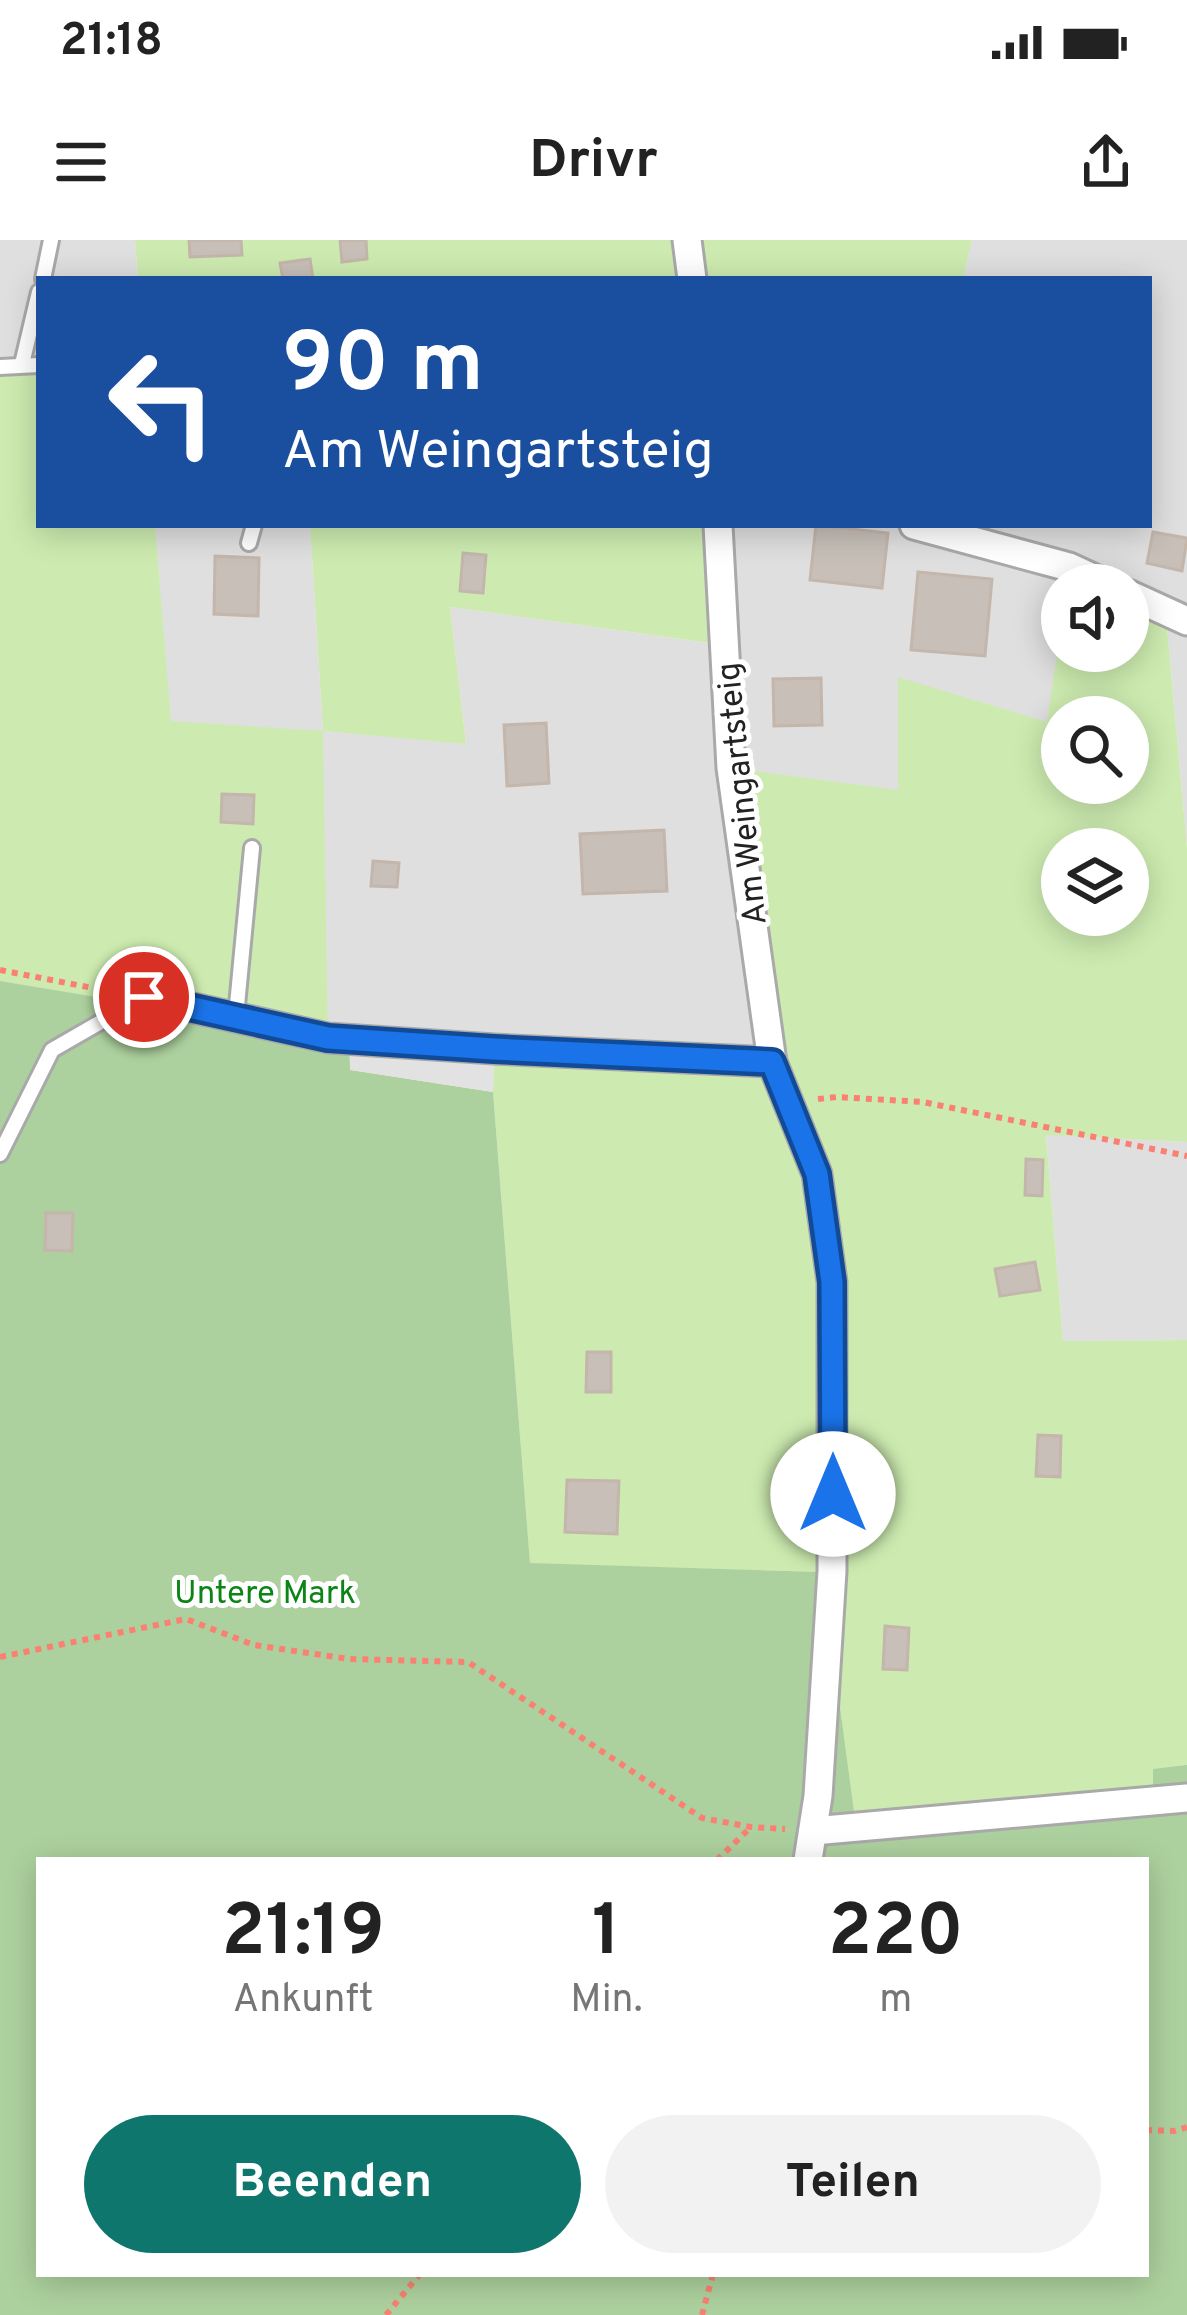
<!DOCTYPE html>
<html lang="de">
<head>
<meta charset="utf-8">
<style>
	body { margin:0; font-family:Overpass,sans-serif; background:#f2f2f2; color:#222; height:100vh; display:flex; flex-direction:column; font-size:45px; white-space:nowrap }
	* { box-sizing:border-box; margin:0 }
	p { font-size:39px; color:#767676 }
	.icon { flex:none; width:66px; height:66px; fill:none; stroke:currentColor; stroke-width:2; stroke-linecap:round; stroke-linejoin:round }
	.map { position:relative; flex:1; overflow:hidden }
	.panel { position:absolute; left:36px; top:1617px; width:1113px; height:420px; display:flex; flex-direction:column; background:#fff; border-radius:0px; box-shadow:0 6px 30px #0003 }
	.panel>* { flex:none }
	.hud { position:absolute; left:36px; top:36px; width:1116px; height:252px; border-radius:0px; box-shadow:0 6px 30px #0003; background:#1a4fa0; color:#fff; overflow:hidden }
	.buttons { position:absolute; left:1041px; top:324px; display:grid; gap:24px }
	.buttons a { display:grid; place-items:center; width:108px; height:108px; border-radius:50%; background:#fff; box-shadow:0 6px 30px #0003; font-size:60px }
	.pin { position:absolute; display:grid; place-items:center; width:102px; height:102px; color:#fff; margin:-51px; border:6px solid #fff; border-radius:50%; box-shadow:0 3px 12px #0007 }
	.me { position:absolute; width:132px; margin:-66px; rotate:0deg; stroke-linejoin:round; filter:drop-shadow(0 0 9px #0008) }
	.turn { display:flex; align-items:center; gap:42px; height:252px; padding:0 48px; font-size:54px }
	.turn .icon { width:156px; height:156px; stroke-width:2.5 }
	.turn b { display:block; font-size:84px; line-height:102px }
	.eta { display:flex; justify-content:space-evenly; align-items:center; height:204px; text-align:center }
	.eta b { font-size:72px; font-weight:700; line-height:84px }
	.cta { display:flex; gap:24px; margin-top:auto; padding:24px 48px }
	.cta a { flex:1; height:138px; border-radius:72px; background:#0f766e; color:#fff; font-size:48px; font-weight:700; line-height:138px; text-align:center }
	.cta a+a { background:#f2f2f2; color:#222 }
	.status { display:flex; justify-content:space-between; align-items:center; height:84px; padding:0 60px; background:#fff; direction:ltr }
	.status svg { height:33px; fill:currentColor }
	header { display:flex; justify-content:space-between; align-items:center; height:156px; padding:0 48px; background:#fff; font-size:54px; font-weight:700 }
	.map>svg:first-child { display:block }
	.residential { fill:#e0dfdf }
	.grass { fill:#cdebb0; fill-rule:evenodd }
	.forest { fill:#add19e; fill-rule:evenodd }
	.parking { fill:#e2e2e2 }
	.building { fill:#c7bfb8; stroke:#c4b6ab; stroke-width:3 }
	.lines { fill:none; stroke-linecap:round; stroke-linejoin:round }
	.lane-casing { stroke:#a9a9a9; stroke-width:20 }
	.street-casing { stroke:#a9a9a9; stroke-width:33 }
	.path { stroke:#fa8072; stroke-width:6; stroke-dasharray:6 6; stroke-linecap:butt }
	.lane { stroke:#fff; stroke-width:14 }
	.street { stroke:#fff; stroke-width:27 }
	.route-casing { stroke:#114b97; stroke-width:30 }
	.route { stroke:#1a73e8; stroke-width:21 }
	.labels { text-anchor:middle; stroke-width:10; stroke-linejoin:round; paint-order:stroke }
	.street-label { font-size:33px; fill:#222; stroke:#fff }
	.park-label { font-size:33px; fill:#0c8416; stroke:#fff }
</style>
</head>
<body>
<div class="status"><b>21:18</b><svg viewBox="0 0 49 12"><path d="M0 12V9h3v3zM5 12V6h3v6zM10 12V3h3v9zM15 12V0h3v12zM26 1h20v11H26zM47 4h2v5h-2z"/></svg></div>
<header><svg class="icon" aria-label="menu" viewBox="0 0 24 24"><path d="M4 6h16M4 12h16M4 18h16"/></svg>Drivr<svg class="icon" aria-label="share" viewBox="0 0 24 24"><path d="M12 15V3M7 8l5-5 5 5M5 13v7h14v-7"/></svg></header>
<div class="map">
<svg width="1187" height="2075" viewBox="0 0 1187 2075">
	<rect width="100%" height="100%" fill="#f2efe9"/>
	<g class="residential">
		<polygon points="0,0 135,0 138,39 39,39 39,125 0,127"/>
		<polygon points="972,0 1187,0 1187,608 1166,376 1069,327 1066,345 1062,345 1062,378 1048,483 898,438 898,550 772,822 328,798 170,481 155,285 310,285 323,491 466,503 450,367 723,405 718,285 1149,285 1149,39 963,39"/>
		<polygon points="1046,894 1187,902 1187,1100 1063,1101"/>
	</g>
	<g class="grass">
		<polygon points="135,0 972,0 963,39 138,39"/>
		<polygon points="39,125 39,285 155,285 171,481 323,491 310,285 718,285 724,405 450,367 466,504 323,491 328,798 0,741 0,127"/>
		<path d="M1128,357L1166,376L1187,608V902L1046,895L1063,1101L1187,1100V1529L1153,1559L854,1571L822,1332L530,1324L493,852L494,809L772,821L731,528L898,550V437L1047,482L1062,378V411H1128ZM1062,477H1128V543H1062ZM1062,609H1128V675H1062Z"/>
	</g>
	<path class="forest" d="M0,741L349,799L351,830L493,852L530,1323L822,1332L854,1571L1153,1559V1529L1187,1525V2075H0ZM39,1620H1146V2034H39Z"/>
	<polygon class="parking" points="349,799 494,809 493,852 350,830"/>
	<g class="building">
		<polygon points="189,0 241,0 242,15 190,17"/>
		<polygon points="340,0 366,0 367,19 342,22"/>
		<polygon points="310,19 313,39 283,39 280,23"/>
		<polygon points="816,285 888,293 882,348 810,340"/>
		<polygon points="1153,292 1187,298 1182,331 1147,323"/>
		<polygon points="463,313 486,315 483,353 460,351"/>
		<polygon points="215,316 259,318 258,376 214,374"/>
		<polygon points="918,332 992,339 985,416 911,410"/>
		<polygon points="821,438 822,485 774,486 773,439"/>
		<polygon points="546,483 549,543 507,546 504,485"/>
		<polygon points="222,554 254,555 253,584 221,582"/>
		<polygon points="664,590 667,651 583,654 580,594"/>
		<polygon points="373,621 399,623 397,647 371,646"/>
		<polygon points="1026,919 1043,920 1042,956 1025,955"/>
		<polygon points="46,973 73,973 72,1011 45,1010"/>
		<polygon points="1035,1022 1040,1050 1000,1056 995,1029"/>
		<polygon points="587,1112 611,1112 611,1152 586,1152"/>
		<polygon points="1038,1195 1061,1196 1060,1237 1036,1236"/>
		<polygon points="567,1240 619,1241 617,1294 565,1292"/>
		<polygon points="885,1386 909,1388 907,1430 883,1429"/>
	</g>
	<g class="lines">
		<g class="lane-casing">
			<g id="lane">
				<polyline points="43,39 51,0"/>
				<polyline points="22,124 39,52"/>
				<polyline points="0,127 39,125"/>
				<polyline points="249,303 254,285"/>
				<polyline points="236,776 252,608"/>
				<polyline points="0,914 52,810 144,757"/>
			</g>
		</g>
		<g class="street-casing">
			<g id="street">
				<polyline points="687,0 692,39"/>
				<polyline points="718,285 731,528 772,822 817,934 832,1042 832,1331 818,1556 808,1620"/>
				<polyline points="914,285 1069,327 1108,345"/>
				<polyline points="1128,354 1187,381"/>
				<polyline points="144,757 328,798 494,809 772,822"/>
				<polyline points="813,1591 1187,1558"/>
			</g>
		</g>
		<g class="path">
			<polyline points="0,730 108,751"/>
			<polyline points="818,859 837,857 923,862 1187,916"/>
			<polyline points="0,1417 186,1379 254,1405 349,1419 468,1422 702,1578 751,1587 785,1589"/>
			<polyline points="717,1620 749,1589"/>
			<polyline points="1146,1890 1175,1891 1187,1887"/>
			<polyline points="386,2075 420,2034"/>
			<polyline points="702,2075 713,2034"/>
		</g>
		<use href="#lane" class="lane"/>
		<use href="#street" class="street"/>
	</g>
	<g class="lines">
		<g class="route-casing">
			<polyline id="route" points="144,757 328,798 494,809 772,822 817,934 832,1042 833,1254"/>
		</g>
		<use href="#route" class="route"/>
	</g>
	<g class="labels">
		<g class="street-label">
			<text transform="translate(740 554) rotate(-96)" y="12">Am Weingartsteig</text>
		</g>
		<g class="park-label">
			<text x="265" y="1363">Untere Mark</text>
		</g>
	</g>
</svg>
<div class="buttons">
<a><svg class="icon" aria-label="sound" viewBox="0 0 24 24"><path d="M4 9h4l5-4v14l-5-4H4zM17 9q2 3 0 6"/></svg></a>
<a><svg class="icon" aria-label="search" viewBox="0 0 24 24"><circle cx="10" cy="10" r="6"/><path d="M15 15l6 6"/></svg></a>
<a><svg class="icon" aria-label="layers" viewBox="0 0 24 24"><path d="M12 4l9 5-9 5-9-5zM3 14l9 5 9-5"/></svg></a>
</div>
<div class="pin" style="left:144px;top:757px;background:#d93025"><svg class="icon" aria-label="arrive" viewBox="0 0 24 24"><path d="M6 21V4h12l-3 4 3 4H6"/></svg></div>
<svg class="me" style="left:833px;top:1254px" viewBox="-20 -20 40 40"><circle r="19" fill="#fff"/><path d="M0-13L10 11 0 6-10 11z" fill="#1a73e8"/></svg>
<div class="hud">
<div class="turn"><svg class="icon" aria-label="left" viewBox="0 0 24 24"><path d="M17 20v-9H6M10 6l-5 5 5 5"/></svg><div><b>90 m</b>Am Weingartsteig</div></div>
</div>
<section class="panel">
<div class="eta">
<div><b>21:19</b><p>Ankunft</p></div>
<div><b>1</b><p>Min.</p></div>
<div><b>220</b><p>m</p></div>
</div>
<div class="cta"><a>Beenden</a><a>Teilen</a></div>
</section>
</div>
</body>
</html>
